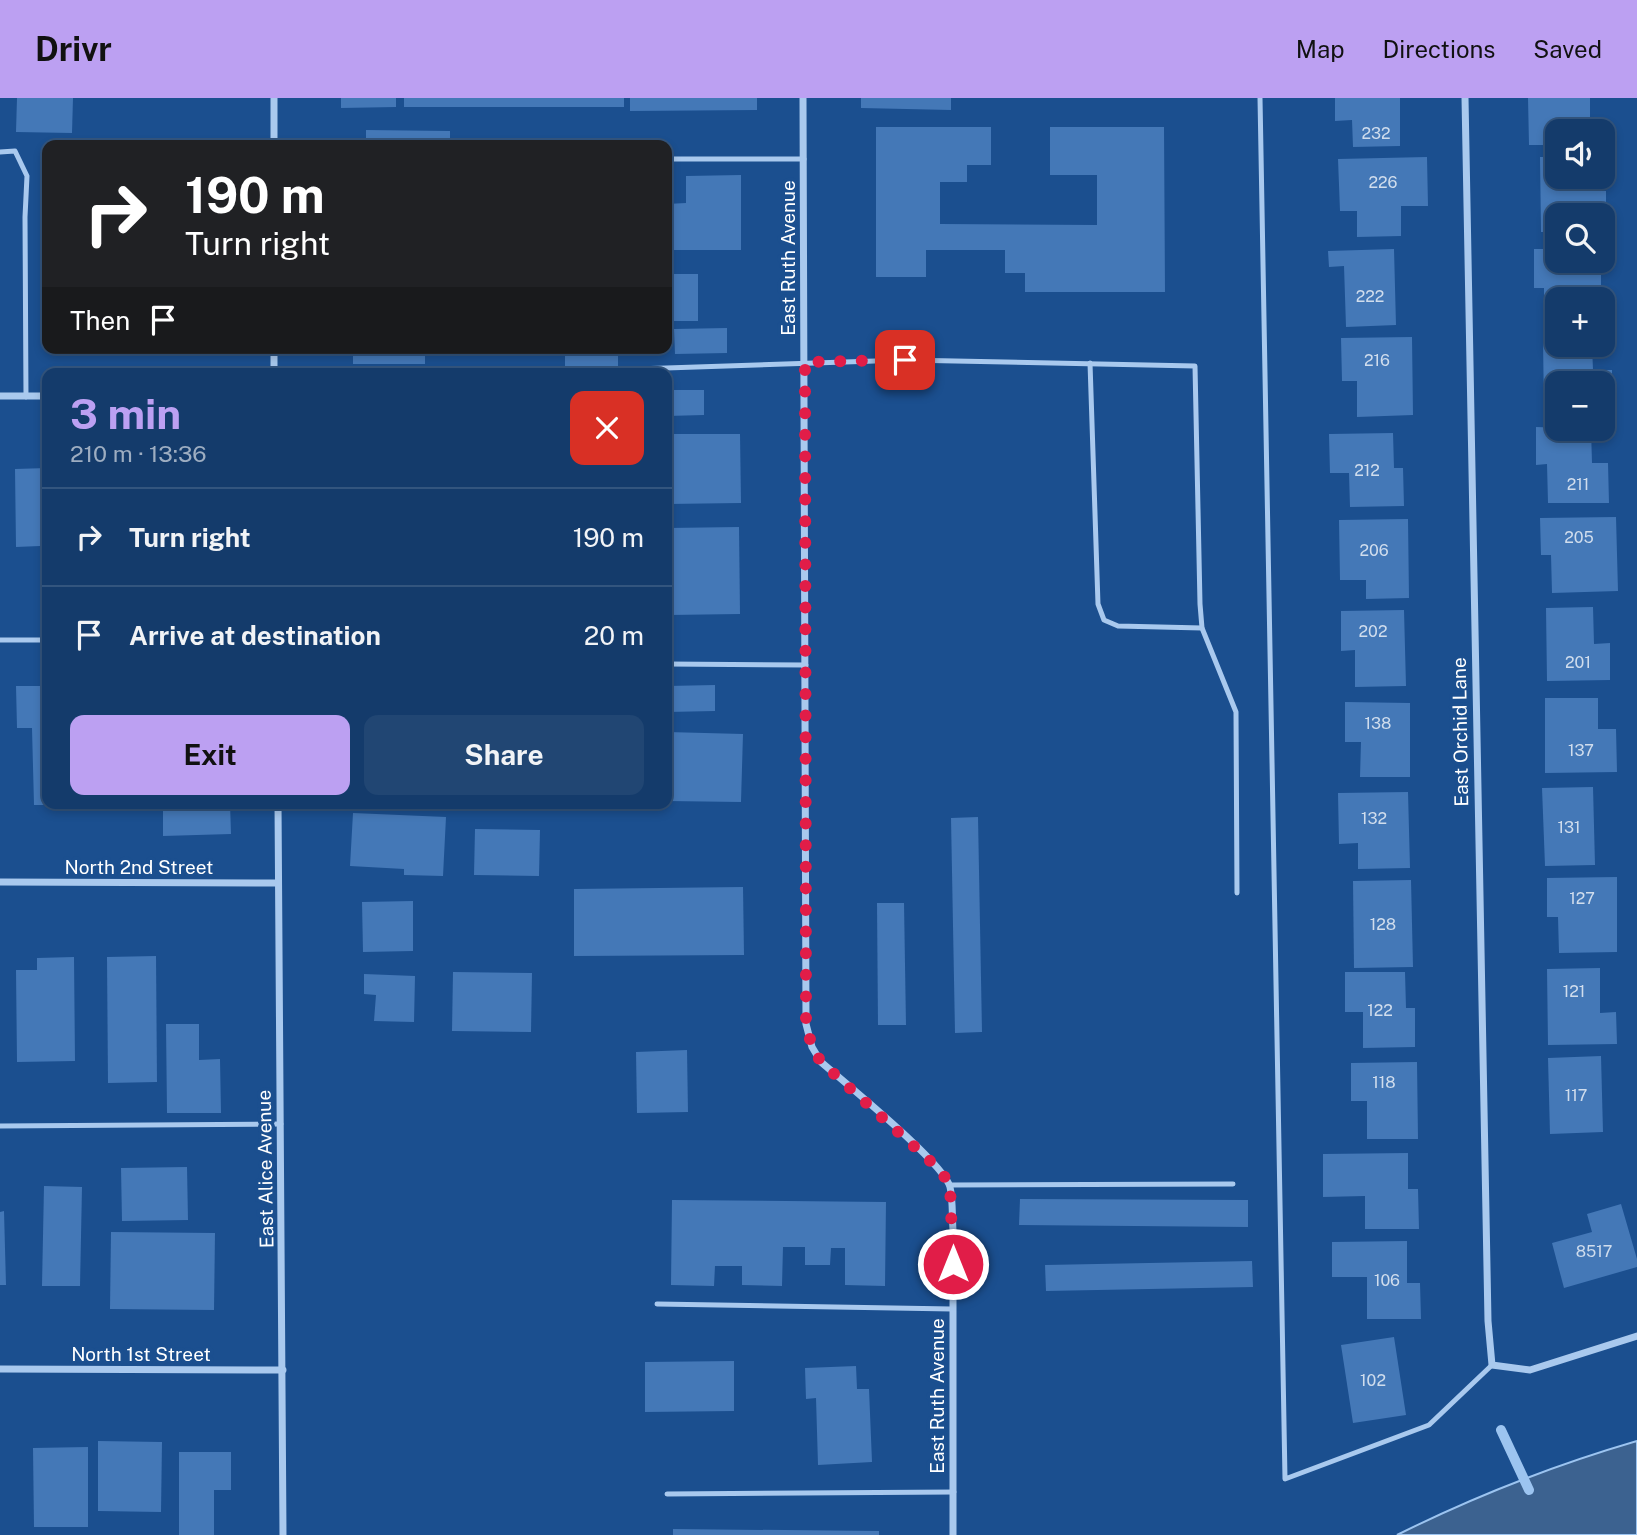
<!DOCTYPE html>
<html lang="en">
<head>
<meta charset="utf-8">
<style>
	body { margin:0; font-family:"Public Sans",sans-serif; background:#214673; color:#f1f3f6; height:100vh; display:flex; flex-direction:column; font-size:26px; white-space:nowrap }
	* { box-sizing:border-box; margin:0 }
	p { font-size:23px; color:#9dadc1 }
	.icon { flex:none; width:38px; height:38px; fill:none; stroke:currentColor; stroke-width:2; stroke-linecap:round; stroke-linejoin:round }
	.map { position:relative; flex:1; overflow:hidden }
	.side { position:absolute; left:42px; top:270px; width:630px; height:441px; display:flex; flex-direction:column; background:#143b6b; border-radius:14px; box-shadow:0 4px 10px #0003,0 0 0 2px #33557e }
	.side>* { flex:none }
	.hud { position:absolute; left:42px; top:42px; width:630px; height:214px; border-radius:14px; box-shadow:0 4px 10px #0003,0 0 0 2px #33557e; background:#202124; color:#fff; overflow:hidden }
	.buttons { position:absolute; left:1545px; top:21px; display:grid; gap:14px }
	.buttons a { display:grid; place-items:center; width:70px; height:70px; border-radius:14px; background:#143b6b; box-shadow:0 4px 10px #0003,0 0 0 2px #33557e; font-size:35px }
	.pin { position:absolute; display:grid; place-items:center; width:60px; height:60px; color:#fff; margin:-30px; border-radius:14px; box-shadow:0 4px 10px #0006 }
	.me { position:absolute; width:77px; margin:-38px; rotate:0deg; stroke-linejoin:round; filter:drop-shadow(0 0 5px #0008) }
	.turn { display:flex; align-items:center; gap:24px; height:147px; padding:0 28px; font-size:32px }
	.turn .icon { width:91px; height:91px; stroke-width:2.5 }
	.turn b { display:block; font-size:49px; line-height:60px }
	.then { display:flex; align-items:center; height:66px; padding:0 28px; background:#0003; gap:14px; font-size:26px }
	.round { display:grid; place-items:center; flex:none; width:74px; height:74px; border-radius:14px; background:#214673 }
	.head { display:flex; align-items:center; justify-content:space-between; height:119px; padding:0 28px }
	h1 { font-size:42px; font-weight:700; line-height:52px; color:#bca0f2 }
	.cta { display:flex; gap:14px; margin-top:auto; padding:14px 28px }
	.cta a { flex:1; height:80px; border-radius:14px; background:#bca0f2; color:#111; font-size:28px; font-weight:700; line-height:80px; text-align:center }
	.cta a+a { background:#214673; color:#f1f3f6 }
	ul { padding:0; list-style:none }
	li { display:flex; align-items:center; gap:21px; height:98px; padding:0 28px; border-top:2px solid #33557e }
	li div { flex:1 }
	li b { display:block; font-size:26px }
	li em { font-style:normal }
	header { display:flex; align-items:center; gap:42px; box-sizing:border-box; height:98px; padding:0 35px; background:#bca0f2; color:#111 }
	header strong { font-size:33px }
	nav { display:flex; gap:38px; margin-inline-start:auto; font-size:24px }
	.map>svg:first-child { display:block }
	.water { fill:#3c6290; stroke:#9cc4f0; stroke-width:2 }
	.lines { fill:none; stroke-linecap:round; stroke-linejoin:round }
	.stream { stroke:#9cc4f0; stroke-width:10 }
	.building { fill:#4478b7 }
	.service { stroke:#a9c9ee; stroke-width:5 }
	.minor { stroke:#a9c9ee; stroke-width:7 }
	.route { stroke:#e11d48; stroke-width:12; stroke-dasharray:0 21.6 }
	.labels { text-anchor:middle; stroke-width:7; stroke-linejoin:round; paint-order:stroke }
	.number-label { font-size:16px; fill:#d0dded }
	.street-label { font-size:19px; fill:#fff; stroke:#1b4f8f }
</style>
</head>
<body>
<header>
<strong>Drivr</strong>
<nav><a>Map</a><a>Directions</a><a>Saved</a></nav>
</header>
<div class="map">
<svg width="1637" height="1437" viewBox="0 0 1637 1437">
	<rect width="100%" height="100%" fill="#1b4f8f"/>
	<path class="water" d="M1637,1343V1437H1397C1473,1399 1555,1367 1637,1343Z"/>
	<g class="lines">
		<polyline class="stream" points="1501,1332 1529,1392"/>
	</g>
	<g class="building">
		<polygon points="17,0 73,0 72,35 16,34"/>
		<polygon points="341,0 396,0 396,9 341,10"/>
		<rect x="404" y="0" width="220" height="9"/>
		<polygon points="630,0 757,0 757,12 630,13"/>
		<polygon points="861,0 951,0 951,12 861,10"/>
		<polygon points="1335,0 1400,0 1400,48 1353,49 1352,22 1335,23"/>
		<polygon points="1528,0 1590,0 1590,23 1598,23 1598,33 1558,33 1558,47 1529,47"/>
		<polygon points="876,29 991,29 991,67 967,67 967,84 940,84 940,126 1097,127 1097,77 1050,77 1050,29 1164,29 1165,194 1025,194 1025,175 1005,175 1005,152 926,152 926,179 876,179"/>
		<polygon points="366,32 450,33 450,47 366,47"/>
		<polygon points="1427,59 1428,108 1401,108 1401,138 1357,139 1357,113 1340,113 1338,61"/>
		<polygon points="1540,59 1558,59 1558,79 1589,79 1589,93 1606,93 1606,133 1603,133 1603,117 1558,117 1558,134 1541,134"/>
		<polygon points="741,77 741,152 667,152 667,106 686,105 686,78"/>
		<polygon points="1394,151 1396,227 1346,229 1344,168 1329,169 1328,153"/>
		<polygon points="1534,151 1558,151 1558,163 1601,163 1601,201 1558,201 1558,226 1544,226 1544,190 1534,190"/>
		<rect x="667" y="176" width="31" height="47"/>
		<polygon points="727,230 727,255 675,256 674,231"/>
		<polygon points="1412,239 1413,317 1357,319 1357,283 1342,283 1341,240"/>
		<polygon points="1543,240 1558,240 1558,247 1592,247 1593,272 1612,272 1612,314 1603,314 1603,285 1558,285 1558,315 1544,316"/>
		<rect x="353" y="250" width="72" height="16"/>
		<rect x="565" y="250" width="53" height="25"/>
		<polygon points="667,292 704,292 704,317 667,318"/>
		<polygon points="1536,329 1591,331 1592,365 1608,365 1609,405 1548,405 1547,366 1536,367"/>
		<polygon points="1393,335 1394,370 1403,370 1404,408 1350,409 1349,375 1330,375 1329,336"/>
		<polygon points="667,336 740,336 741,405 667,406"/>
		<polygon points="47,370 47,461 40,462 40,448 16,449 15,371"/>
		<polygon points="1616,419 1618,493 1552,495 1551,457 1541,457 1540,420"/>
		<polygon points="1408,421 1409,500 1366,501 1366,482 1340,482 1339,422"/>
		<polygon points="739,429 740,516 669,517 668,430"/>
		<polygon points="1593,509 1594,546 1610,545 1610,582 1547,583 1546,510"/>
		<polygon points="1404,512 1406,588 1355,589 1355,552 1341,553 1341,513"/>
		<polygon points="715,587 715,613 667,614 667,588"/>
		<polygon points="16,588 47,588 47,707 34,707 32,630 17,630"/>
		<polygon points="1545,600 1598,600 1598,631 1616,631 1617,674 1545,675"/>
		<polygon points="1345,604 1410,605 1410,679 1360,679 1361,644 1345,644"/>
		<polygon points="667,634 743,636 741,704 667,703"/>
		<polygon points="1593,689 1595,767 1545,768 1542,690"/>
		<polygon points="1408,694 1410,770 1358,771 1358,745 1339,746 1338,695"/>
		<polygon points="163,705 230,705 231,736 163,738"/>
		<polygon points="353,715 446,719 443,778 404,777 404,771 350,768"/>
		<polygon points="978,719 982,934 955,935 951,720"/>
		<polygon points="475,731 540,732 539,778 474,777"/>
		<polygon points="1617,779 1617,854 1559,855 1558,819 1547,819 1547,780"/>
		<polygon points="1411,782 1413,869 1354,870 1353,783"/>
		<polygon points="743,789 744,857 574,858 574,791"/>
		<polygon points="413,803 413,853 363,854 362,804"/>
		<polygon points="877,805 904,805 906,927 878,927"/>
		<polygon points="156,858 157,984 108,985 107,859"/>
		<polygon points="74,859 75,963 17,964 16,872 37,872 37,860"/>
		<polygon points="1600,870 1600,915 1616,914 1617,946 1548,947 1547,871"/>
		<polygon points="453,874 532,875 531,934 452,933"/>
		<polygon points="1345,874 1405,874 1406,910 1415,910 1415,949 1363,950 1363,914 1345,914"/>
		<polygon points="364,876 415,878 414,924 374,923 376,897 364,896"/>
		<polygon points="166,926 199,926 199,962 220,961 221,1015 167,1015"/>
		<polygon points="687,952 688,1014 637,1015 636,954"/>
		<polygon points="1601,958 1603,1034 1550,1036 1548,960"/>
		<polygon points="1417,964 1418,1041 1367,1041 1367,1003 1351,1003 1351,965"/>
		<polygon points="1408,1055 1408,1091 1418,1091 1419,1131 1365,1131 1365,1098 1323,1099 1323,1056"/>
		<polygon points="187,1069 188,1122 122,1123 121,1070"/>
		<polygon points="44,1088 82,1089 80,1188 42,1188"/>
		<polygon points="1020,1101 1248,1102 1248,1129 1019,1127"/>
		<polygon points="672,1102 886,1104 885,1188 845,1187 845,1150 831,1150 830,1167 805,1167 805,1149 783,1149 782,1188 742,1187 742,1168 715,1168 714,1188 671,1187"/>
		<polygon points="1621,1106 1637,1161 1637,1169 1564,1190 1552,1145 1592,1134 1587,1116"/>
		<polygon points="4,1113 6,1187 0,1187 0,1114"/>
		<polygon points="111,1134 215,1135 214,1212 110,1211"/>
		<polygon points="1407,1143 1407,1185 1420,1185 1421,1221 1367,1221 1367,1179 1332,1179 1332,1144"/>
		<polygon points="1252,1163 1253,1189 1046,1193 1045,1167"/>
		<polygon points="1394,1239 1406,1317 1353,1325 1341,1247"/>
		<polygon points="734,1263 734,1313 645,1314 645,1264"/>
		<polygon points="856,1268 857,1291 869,1291 872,1364 818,1367 816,1300 806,1301 805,1270"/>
		<polygon points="98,1343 162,1344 161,1414 98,1413"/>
		<polygon points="88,1349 88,1429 34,1429 33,1350"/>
		<polygon points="179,1354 231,1354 231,1392 214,1392 214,1437 179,1437"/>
		<polygon points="673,1431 879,1433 879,1437 673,1437"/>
	</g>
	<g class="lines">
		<g class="service">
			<polyline points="1260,0 1285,1381 1429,1327 1492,1267"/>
			<polyline points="0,54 15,53 27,78 25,119 26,299"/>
			<polyline points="667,61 804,61"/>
			<polyline points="1090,265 1098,506 1104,522 1118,528 1202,530"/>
			<polyline points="636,271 905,262 1195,268 1200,506 1202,530 1236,614 1237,795"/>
			<polyline points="0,542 47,542"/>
			<polyline points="667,566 806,567"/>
			<polyline points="0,1028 281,1026"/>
			<polyline points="950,1087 1233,1086"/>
			<polyline points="657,1206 952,1211"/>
			<polyline points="667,1396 954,1394"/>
		</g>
		<g class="minor">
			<polyline points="274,0 274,47"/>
			<path d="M803,0L806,926L812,949L821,964C845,985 944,1065 950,1089C953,1102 952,1118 953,1132V1437"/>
			<polyline points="1465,0 1488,1223 1492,1267 1530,1272 1637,1238"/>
			<polyline points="274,250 274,275"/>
			<polyline points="0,298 47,298"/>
			<polyline points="278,705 283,1437"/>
			<polyline points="0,784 278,785"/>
			<polyline points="0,1271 283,1272"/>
		</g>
	</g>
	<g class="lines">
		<polyline class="route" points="905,262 805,264 806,926 812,949 821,964 940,1072 950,1087 953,1166"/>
	</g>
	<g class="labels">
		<g class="number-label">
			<text x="1376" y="41">232</text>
			<text x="1383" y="90">226</text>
			<text x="1370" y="204">222</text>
			<text x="1377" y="268">216</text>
			<text x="1367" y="378">212</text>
			<text x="1578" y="392">211</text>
			<text x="1579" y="445">205</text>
			<text x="1374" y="458">206</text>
			<text x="1373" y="539">202</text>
			<text x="1578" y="570">201</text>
			<text x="1378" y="631">138</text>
			<text x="1581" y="658">137</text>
			<text x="1374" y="726">132</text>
			<text x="1569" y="735">131</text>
			<text x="1582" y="806">127</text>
			<text x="1383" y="832">128</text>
			<text x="1574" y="899">121</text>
			<text x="1380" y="918">122</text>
			<text x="1384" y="990">118</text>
			<text x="1576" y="1003">117</text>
			<text x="1594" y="1159">8517</text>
			<text x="1387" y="1188">106</text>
			<text x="1373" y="1288">102</text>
		</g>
		<g class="street-label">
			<text transform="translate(788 160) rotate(-90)" y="7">East Ruth Avenue</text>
			<text transform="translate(1460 634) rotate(-91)" y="7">East Orchid Lane</text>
			<text x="139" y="776">North 2nd Street</text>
			<text transform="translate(265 1071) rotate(-91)" y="7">East Alice Avenue</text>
			<text x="141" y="1263">North 1st Street</text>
			<text transform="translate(937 1298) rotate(-90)" y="7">East Ruth Avenue</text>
		</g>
	</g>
</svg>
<div class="buttons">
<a><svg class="icon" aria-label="sound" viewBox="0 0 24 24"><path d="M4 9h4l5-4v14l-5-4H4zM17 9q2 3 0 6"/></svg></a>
<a><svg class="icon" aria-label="search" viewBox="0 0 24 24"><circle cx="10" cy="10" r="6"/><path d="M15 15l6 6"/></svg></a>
<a>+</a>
<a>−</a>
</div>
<div class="pin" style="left:905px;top:262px;background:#d93025"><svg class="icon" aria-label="arrive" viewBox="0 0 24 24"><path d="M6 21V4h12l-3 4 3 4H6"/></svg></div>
<svg class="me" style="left:953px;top:1166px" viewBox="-20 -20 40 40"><circle r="17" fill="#e11d48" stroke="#fff" stroke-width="3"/><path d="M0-11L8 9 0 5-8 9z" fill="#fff"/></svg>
<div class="hud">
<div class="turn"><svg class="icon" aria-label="right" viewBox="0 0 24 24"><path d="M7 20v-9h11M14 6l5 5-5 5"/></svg><div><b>190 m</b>Turn right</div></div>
<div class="then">Then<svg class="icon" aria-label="arrive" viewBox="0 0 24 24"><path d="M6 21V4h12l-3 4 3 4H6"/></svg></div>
</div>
<section class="side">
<div class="head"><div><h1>3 min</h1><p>210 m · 13:36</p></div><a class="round" style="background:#d93025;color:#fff"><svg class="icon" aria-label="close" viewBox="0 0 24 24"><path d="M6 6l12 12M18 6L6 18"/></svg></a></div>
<ul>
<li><svg class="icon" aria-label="right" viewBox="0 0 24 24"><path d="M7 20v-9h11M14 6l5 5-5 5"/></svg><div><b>Turn right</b></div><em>190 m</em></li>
<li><svg class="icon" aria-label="arrive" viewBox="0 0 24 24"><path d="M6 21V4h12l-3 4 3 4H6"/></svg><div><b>Arrive at destination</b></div><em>20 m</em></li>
</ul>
<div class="cta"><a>Exit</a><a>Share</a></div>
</section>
</div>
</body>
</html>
